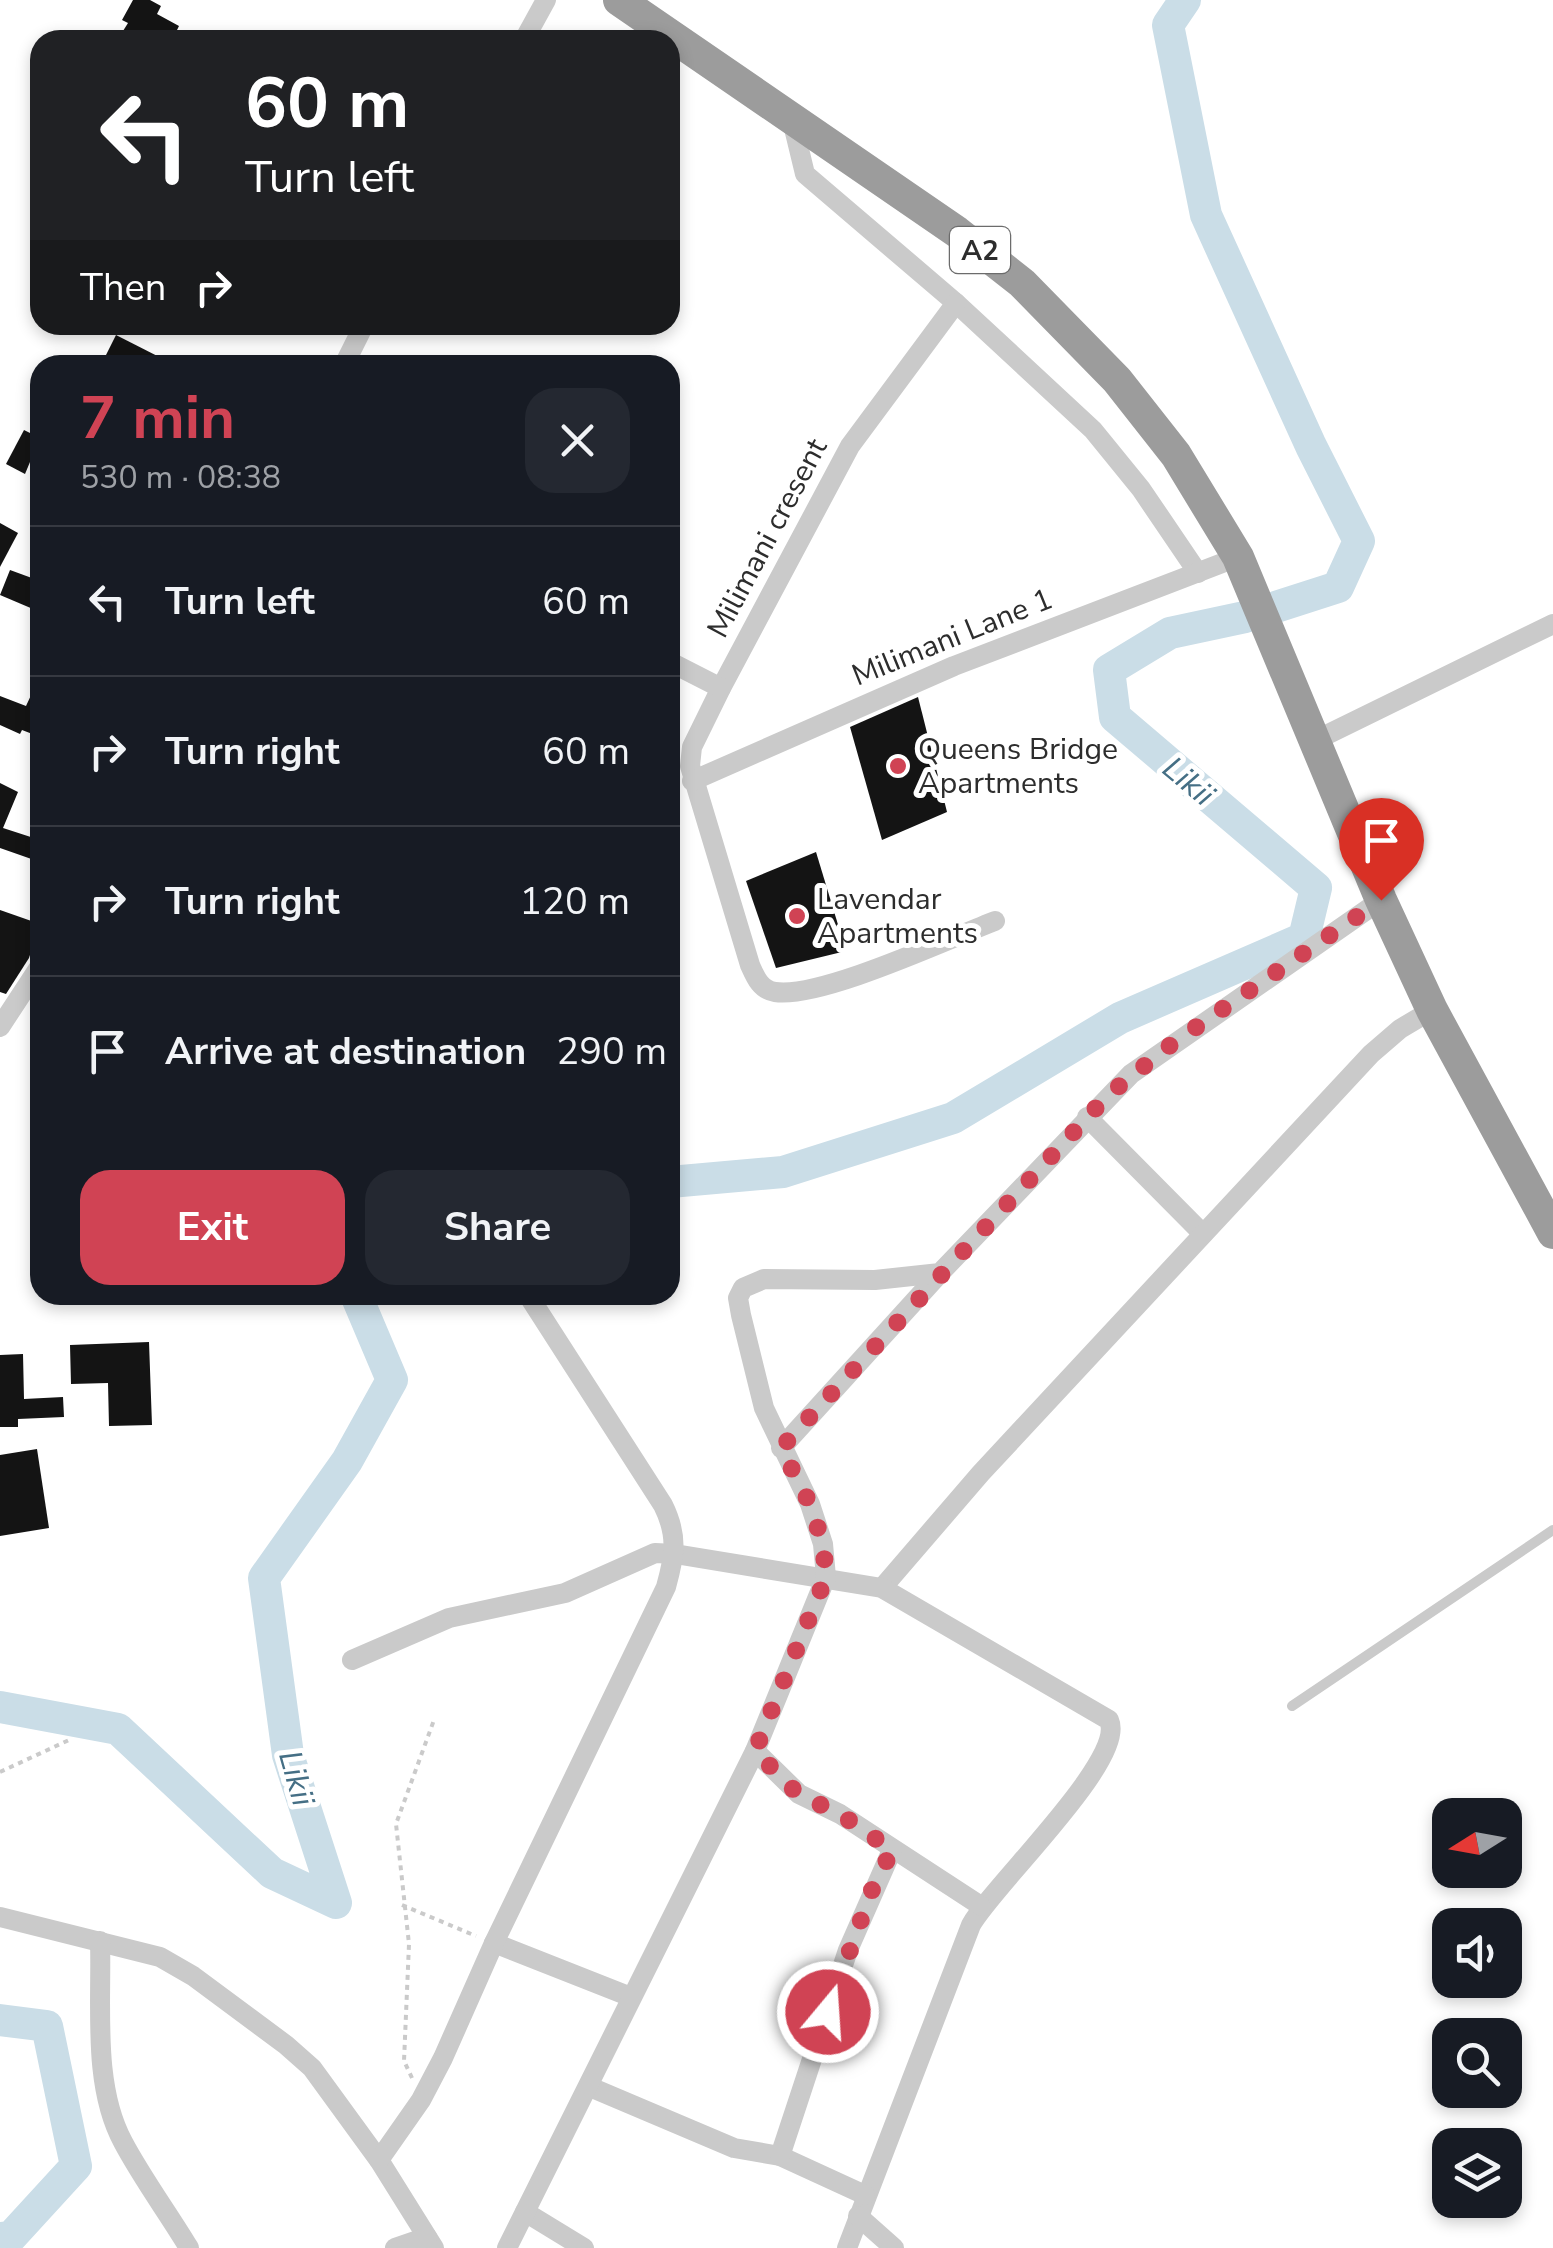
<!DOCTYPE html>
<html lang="en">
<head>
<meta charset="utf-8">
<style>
	body { margin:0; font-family:"Nunito Sans",sans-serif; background:#242831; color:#f1f3f6; height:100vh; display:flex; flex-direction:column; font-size:38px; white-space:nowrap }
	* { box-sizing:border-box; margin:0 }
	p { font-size:32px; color:#9ea1a6 }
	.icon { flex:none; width:55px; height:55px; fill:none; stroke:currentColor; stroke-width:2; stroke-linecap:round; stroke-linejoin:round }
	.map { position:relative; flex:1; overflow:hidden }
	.details { position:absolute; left:30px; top:355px; width:650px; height:950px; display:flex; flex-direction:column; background:#171b24; border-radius:30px; box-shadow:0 5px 15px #0003 }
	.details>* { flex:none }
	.top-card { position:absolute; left:30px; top:30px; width:650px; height:305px; border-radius:30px; box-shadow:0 5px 15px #0003; background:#202124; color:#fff; overflow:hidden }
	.needle { width:65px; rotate:259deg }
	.tools { position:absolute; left:1432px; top:1798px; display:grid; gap:20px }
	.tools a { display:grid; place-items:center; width:90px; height:90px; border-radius:20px; background:#171b24; box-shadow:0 5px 15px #0003; font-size:50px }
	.pin { position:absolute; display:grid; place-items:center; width:85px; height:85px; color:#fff; margin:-102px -42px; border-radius:50% 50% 50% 0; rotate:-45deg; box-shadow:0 0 10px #0007 }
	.pin .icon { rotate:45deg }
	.me { position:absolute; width:110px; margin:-55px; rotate:18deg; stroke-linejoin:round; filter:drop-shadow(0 0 8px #0008) }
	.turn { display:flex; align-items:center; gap:35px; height:210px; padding:0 50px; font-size:45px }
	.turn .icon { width:130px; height:130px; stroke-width:2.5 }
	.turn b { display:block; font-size:70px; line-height:85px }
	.then { display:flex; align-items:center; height:95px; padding:0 50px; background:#0003; gap:20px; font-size:38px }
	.round { display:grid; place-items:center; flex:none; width:105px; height:105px; border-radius:30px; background:#242831 }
	.summary { display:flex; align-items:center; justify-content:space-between; height:170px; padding:0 50px }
	h1 { font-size:60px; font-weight:700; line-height:75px; color:#d04354 }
	.cta { display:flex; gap:20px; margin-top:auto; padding:20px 50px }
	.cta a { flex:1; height:115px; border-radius:30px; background:#d04354; color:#fff; font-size:40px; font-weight:700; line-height:115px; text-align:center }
	.cta a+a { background:#242831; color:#f1f3f6 }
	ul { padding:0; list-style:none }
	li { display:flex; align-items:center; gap:30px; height:150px; padding:0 50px; border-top:2px solid #363941 }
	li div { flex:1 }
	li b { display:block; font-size:38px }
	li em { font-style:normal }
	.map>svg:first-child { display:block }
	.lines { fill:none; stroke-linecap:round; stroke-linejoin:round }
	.river { stroke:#cadde7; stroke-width:32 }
	.building { fill:#141414 }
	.path { stroke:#cacaca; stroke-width:4; stroke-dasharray:5 5; stroke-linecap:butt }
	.service { stroke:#cacaca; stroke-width:10 }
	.minor { stroke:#cacaca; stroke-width:20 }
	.trunk { stroke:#9c9c9c; stroke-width:32 }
	.route { stroke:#d04354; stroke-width:18; stroke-dasharray:0 32.4 }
	.poi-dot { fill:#d04354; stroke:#fff; stroke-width:4 }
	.labels { text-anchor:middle; stroke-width:10; stroke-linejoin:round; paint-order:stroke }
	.shield { fill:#fff; stroke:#6c6c6c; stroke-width:2.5 }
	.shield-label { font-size:28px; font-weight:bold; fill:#2d2d2d }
	.street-label { font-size:30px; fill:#2d2d2d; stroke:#fff }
	.poi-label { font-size:30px; fill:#2d2d2d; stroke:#fff; text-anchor:start }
	.water-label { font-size:32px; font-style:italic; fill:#456f85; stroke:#fff }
</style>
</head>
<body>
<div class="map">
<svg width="1553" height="2248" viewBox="0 0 1553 2248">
	<rect width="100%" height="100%" fill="#fff"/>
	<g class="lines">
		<g class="river">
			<polyline points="670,1182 783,1172 953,1118 1120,1018 1304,938 1316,888 1115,717 1109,670 1170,633 1245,617 1338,587 1359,541 1311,446 1206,215 1168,25 1185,0"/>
			<polyline points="0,1707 118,1729 272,1873 336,1903 288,1755 264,1578 347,1461 392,1380 356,1295"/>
			<polyline points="0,2020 47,2026 76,2166 11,2237 0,2238"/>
		</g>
	</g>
	<g class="building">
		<polygon points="133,0 150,0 161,6 157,14 179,26 172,40 139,40 123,31 128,23 122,20"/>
		<polygon points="116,335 175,365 101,365"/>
		<polygon points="24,430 40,438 25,474 6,464"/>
		<polygon points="0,523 18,533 0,567"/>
		<polygon points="10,570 40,581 33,609 0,595"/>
		<polygon points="40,676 40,720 35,735 22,730 20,734 0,725 0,696 26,706"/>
		<polygon points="918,697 947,812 882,840 850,727"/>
		<polygon points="0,783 18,792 3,828 40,840 40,862 0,848"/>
		<polygon points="816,852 846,951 776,968 746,881"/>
		<polygon points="0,910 40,924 29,958 6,994 0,992"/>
		<polygon points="149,1342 152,1425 109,1426 108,1383 71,1384 70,1345"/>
		<polygon points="23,1354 24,1399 63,1397 64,1417 18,1419 18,1427 0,1427 0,1355"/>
		<polygon points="37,1449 49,1528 0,1536 0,1455"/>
	</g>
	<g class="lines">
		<g class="path">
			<polyline points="0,1772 69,1740"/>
			<polyline points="402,1905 476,1936"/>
			<polyline points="412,2078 404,2061 409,1944 396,1824 434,1720"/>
		</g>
		<polyline class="service" points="1292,1706 1553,1530"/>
		<g class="minor">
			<polyline points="524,40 546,0"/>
			<polyline points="791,116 805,174 956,303 1093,430 1141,489 1198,573"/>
			<path d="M956,303L850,446L721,688L692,747L690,766L750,965C755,976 760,990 775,992C820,999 948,939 995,921"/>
			<polyline points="344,365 364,325"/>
			<polyline points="670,662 721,688"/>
			<polyline points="1314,741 1553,624"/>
			<polyline points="692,781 954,666 1238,557"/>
			<polyline points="0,1027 40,966"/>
			<polyline points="1087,1117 1203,1234"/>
			<polyline points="781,1448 940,1273"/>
			<polyline points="882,1588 981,1473 1371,1054 1400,1029 1432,1010"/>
			<path d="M352,1660L449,1618L565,1593L655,1553L675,1554L882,1588L1109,1720C1127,1760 993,1885 971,1925L847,2248"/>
			<polyline points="755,1751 799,1794 840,1814 981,1906"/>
			<polyline points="0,1917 160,1957 193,1976 286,2045 312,2068 379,2160 434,2248"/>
			<path d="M100,1941C102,2004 92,2085 123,2142C142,2178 168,2213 189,2248"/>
			<polyline points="494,1943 631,1997"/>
			<polyline points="590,2087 734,2148 780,2156 865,2195"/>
			<polyline points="780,2156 848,1950 892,1850"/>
			<path d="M379,2160L421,2100L443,2058L494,1943L666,1587C675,1555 678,1535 663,1505L528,1295"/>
			<polyline points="525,2212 584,2248"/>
			<polyline points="858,2216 894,2248"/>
			<polyline points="395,2248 427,2237"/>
			<polyline points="507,2248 755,1751 826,1577 823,1544 810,1504 764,1408 741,1315 738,1298 743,1288 764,1279 875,1280 940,1273 1131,1074 1381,900"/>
		</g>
		<polyline class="trunk" points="619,0 957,232 1022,283 1117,380 1176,455 1238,557 1381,900 1432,1010 1553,1233"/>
	</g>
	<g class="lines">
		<polyline class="route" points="828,2012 871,1892 892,1850 840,1814 798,1794 755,1751 826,1577 823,1544 810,1504 781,1448 1108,1095 1173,1043 1381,900"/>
	</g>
	<g class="poi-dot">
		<circle cx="898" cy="766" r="10"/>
		<circle cx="797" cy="916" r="10"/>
	</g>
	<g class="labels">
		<rect class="shield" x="950" y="227" width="60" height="46" rx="8"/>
		<g class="shield-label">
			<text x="980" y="260">A2</text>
		</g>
		<g class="street-label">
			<text transform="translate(767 538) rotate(-62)" y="10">Milimani cresent</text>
			<text transform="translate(952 637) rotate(-22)" y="10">Milimani Lane 1</text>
		</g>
		<g class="poi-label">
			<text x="918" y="759">Queens Bridge<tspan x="918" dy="34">Apartments</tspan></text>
			<text x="817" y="909">Lavendar<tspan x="817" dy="34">Apartments</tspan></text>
		</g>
		<g class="water-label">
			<text transform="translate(1189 781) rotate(40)" y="11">Likii</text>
			<text transform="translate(297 1778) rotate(74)" y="11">Likii</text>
		</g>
	</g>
</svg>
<div class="tools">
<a><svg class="needle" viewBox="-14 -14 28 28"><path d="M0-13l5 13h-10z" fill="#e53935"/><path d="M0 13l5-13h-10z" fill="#9ea1a6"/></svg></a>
<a><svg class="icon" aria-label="sound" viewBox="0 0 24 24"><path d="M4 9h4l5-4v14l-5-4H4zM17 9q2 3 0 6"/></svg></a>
<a><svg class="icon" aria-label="search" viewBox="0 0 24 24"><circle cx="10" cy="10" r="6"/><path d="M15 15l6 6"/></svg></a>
<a><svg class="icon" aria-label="layers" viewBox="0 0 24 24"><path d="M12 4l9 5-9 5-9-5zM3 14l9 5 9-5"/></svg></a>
</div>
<div class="pin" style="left:1381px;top:900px;background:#d93025"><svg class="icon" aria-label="arrive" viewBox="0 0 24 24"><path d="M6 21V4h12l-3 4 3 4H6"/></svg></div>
<svg class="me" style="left:828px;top:2012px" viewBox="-20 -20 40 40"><circle r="17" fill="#d04354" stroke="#fff" stroke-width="3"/><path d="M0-11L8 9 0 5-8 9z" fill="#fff"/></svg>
<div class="top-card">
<div class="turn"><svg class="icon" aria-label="left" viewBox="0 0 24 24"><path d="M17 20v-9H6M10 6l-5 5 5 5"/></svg><div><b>60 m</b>Turn left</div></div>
<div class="then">Then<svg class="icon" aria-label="right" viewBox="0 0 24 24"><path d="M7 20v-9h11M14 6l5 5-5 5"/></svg></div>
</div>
<section class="details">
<div class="summary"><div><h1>7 min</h1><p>530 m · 08:38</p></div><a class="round"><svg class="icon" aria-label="close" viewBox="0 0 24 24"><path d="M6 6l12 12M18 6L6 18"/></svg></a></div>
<ul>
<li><svg class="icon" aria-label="left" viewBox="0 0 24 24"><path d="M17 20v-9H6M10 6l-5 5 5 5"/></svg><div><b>Turn left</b></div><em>60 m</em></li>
<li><svg class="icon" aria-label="right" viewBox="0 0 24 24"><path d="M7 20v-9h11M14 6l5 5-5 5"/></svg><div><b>Turn right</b></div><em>60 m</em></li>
<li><svg class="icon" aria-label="right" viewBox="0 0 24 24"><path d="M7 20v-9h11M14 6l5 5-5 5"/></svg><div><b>Turn right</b></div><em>120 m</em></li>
<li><svg class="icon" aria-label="arrive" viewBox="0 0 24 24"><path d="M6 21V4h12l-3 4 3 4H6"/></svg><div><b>Arrive at destination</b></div><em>290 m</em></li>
</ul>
<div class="cta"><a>Exit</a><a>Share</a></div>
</section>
</div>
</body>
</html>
